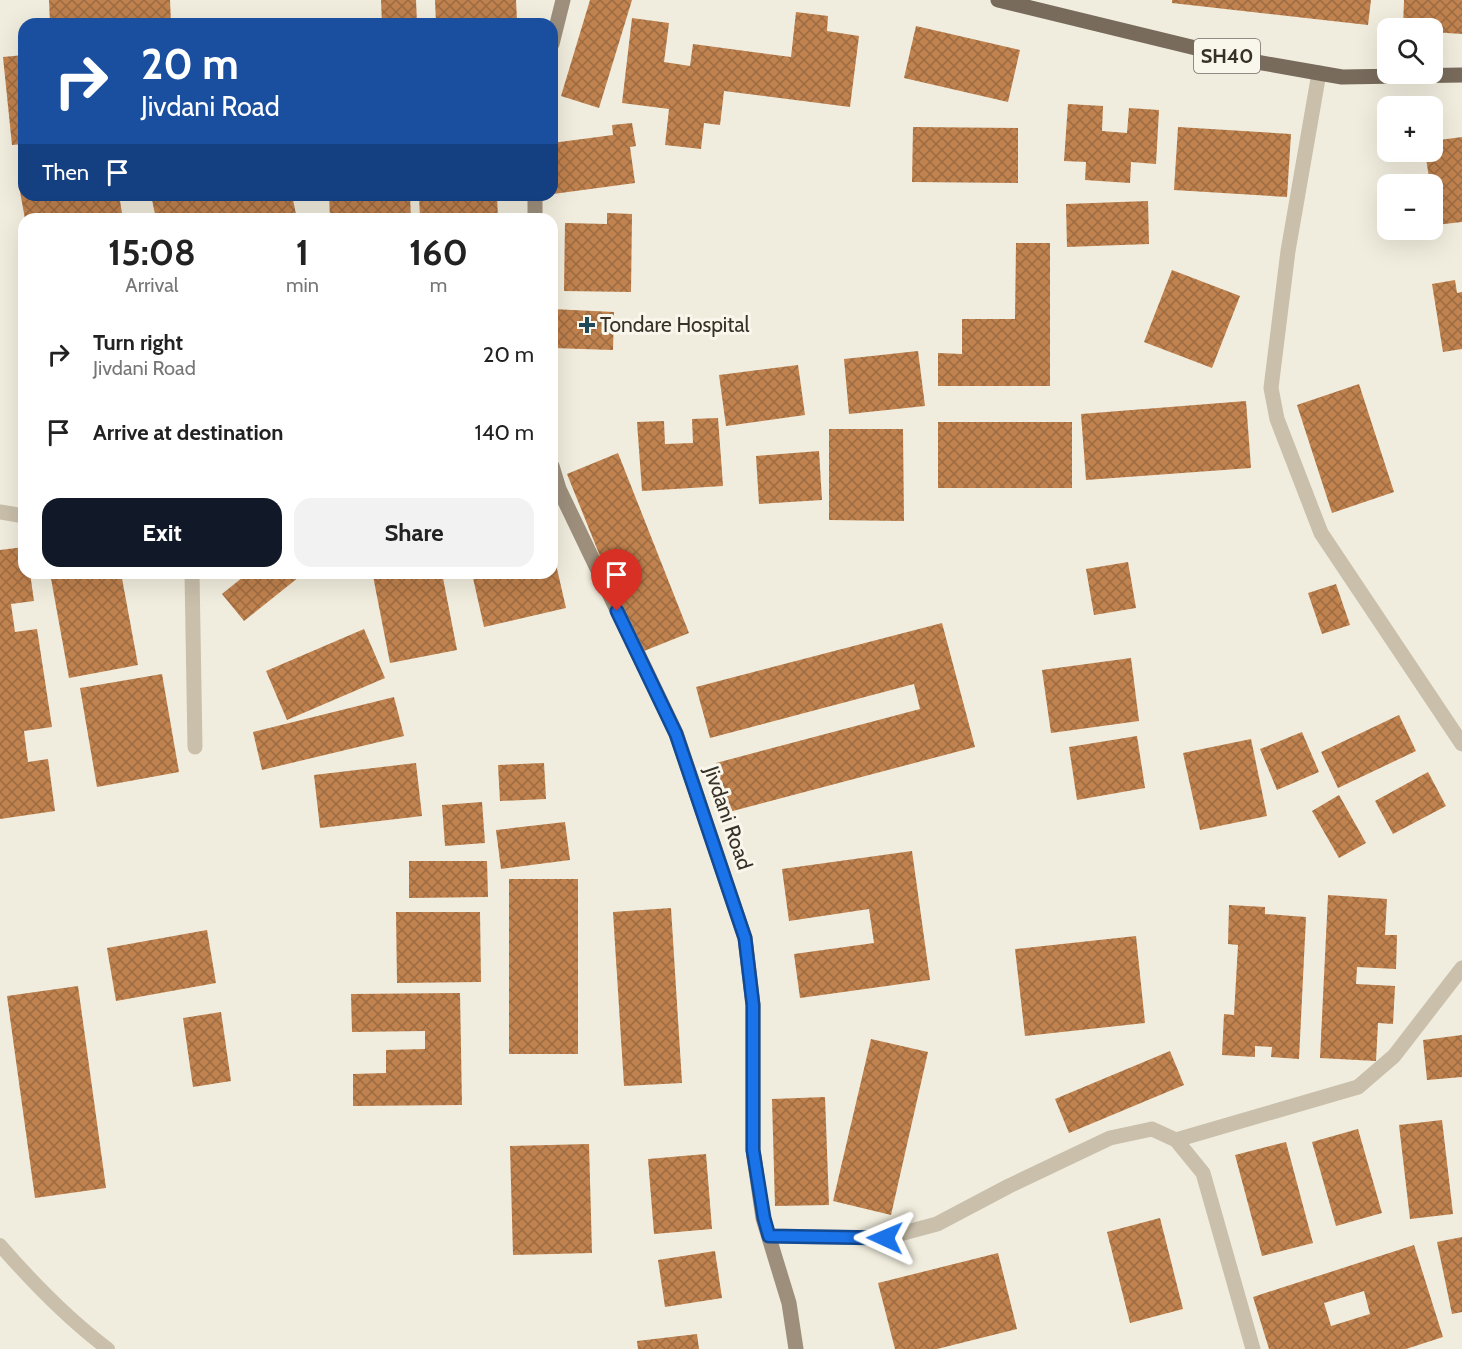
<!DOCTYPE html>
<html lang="en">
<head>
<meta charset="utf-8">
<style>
	body { margin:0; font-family:Cabin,sans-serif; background:#f2f2f2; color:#222; height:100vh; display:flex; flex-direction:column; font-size:22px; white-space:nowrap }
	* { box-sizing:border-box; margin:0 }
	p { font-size:20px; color:#767676 }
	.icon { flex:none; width:33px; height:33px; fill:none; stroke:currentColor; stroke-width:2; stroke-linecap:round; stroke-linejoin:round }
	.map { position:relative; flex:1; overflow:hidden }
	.side { position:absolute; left:18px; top:213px; width:540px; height:366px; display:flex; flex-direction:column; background:#fff; border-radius:18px; box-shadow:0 6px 24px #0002 }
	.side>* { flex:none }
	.banner { position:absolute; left:18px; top:18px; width:540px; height:183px; border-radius:18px; box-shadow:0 6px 24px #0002; background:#1a4fa0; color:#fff; overflow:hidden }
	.buttons { position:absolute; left:1377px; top:18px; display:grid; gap:12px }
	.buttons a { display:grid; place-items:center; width:66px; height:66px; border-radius:12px; background:#fff; box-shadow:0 6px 24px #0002; font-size:30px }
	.pin { position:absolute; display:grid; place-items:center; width:51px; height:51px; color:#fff; margin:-62px -26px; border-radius:50% 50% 50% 0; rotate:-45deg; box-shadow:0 0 6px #0007 }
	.pin .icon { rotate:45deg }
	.me { position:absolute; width:66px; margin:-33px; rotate:271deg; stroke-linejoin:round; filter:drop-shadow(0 0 4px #0008) }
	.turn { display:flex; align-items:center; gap:21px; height:126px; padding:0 24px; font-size:27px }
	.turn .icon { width:78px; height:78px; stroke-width:2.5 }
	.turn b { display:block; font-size:42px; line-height:51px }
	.then { display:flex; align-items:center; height:57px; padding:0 24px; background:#0003; gap:12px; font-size:22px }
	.eta { display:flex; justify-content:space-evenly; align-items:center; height:102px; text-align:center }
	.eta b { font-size:36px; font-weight:700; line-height:42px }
	.primary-button { display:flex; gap:12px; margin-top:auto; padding:12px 24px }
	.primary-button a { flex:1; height:69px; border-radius:18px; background:#111827; color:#fff; font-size:24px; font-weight:700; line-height:69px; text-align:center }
	.primary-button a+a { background:#f2f2f2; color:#222 }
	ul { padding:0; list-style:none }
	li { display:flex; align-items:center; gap:18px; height:78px; padding:0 24px }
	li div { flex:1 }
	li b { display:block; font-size:22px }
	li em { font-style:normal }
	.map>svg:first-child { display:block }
	.building { fill:url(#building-cross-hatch); fill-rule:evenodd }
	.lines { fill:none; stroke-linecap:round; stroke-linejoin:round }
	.lane { stroke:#c9bfab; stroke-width:14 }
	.street { stroke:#c9bfab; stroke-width:15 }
	.secondary { stroke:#9d8f7c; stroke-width:15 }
	.primary { stroke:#786b5c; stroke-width:15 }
	.route-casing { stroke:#114b97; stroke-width:15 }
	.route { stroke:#1a73e8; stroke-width:10 }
	.poi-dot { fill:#214857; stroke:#f9f6eb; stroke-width:2 }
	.labels { text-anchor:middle; stroke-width:6; stroke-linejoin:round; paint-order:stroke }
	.shield { fill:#f9f6eb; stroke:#716c64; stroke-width:1.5 }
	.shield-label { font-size:20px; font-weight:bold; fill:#37312a }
	.poi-label { font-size:21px; fill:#37312a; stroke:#f9f6eb; text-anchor:start }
	.street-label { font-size:21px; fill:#37312a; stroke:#f9f6eb }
</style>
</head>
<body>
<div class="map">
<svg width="1462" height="1349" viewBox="0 0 1462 1349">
	<defs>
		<pattern id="building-cross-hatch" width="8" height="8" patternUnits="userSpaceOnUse" patternTransform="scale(1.5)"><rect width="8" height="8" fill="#c0824e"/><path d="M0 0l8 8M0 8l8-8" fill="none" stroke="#9d6b41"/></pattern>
	</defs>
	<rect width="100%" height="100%" fill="#f1edde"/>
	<g class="building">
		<polygon points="49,0 170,0 171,24 50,24"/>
		<polygon points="381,0 416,0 417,23 382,24"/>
		<polygon points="435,0 516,0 517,21 436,23"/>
		<polygon points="590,0 632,0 599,108 561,96"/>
		<polygon points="1172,0 1371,0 1368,25 1172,3"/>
		<polygon points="1404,0 1462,0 1462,34 1432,32 1432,28 1403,28"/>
		<polygon points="796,12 828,16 827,31 859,36 850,107 724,91 720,125 704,123 701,149 665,145 669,109 622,103 632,18 669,23 664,62 690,66 693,44 791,57"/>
		<polygon points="916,26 1020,50 1008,102 904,78"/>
		<polygon points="24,55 24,144 12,145 3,57"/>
		<polygon points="1068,104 1103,106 1102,131 1127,133 1129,108 1159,110 1156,164 1131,162 1130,183 1085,180 1086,162 1064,161"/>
		<polygon points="632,123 636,146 630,147 635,183 553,194 552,143 613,135 612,125"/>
		<polygon points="913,127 1018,128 1018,183 912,182"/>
		<polygon points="1178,127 1291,134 1287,197 1174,190"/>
		<polygon points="1462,137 1462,222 1435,225 1432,184 1430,184 1425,152 1432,152 1432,141"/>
		<polygon points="24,185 24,195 119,195 123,219 25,219 19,186"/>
		<polygon points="151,195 292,195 297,219 156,219"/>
		<polygon points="329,195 410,195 411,219 330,219"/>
		<polygon points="419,195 497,195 498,219 420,219"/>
		<polygon points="1148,201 1149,244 1067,247 1066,204"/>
		<polygon points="607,213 632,214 631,292 564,291 565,223 607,224"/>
		<polygon points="1016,243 1050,243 1050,386 938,386 938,353 962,354 962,319 1015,319"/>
		<polygon points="1172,270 1240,296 1212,368 1144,342"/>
		<polygon points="1455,280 1457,293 1462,292 1462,349 1443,352 1432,284"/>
		<polygon points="552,309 614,312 613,350 552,348"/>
		<polygon points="918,351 925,406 849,414 844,359"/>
		<polygon points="798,365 805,415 726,426 719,375"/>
		<polygon points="1359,384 1394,492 1332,513 1297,405"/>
		<polygon points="1246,401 1251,468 1086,480 1081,414"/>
		<polygon points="718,418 723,486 642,491 637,422 664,421 665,444 693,443 692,419"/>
		<rect x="938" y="422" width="134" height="66"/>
		<polygon points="829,429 903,429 904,521 829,520"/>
		<polygon points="819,451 822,500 759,504 756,456"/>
		<polygon points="618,453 689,633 639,653 567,474"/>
		<polygon points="24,547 24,573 30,573 34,601 11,604 15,632 37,629 52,727 24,731 28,762 48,759 55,811 0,819 0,550"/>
		<polygon points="555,560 566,608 484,627 473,578 497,573 552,573 552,561"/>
		<polygon points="1128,562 1136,608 1094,615 1086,569"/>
		<polygon points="50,573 121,573 138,665 69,678"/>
		<polygon points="248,573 304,573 244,621 222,594"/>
		<polygon points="388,573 442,573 457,650 390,663 373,576"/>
		<polygon points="1336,584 1350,625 1322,634 1308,593"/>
		<polygon points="942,623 975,747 729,812 716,763 920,709 914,684 710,738 696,687"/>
		<polygon points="364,629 385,678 287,720 266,671"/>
		<polygon points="1131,658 1139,721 1051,733 1042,670"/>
		<polygon points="162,674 179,772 97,787 80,688"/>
		<polygon points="394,697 404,736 262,770 253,732"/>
		<polygon points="1399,715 1416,751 1338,788 1321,752"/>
		<polygon points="1302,732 1319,772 1277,790 1260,749"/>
		<polygon points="1137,736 1145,788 1077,800 1069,747"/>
		<polygon points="1251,739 1267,816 1200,830 1183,753"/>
		<polygon points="416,763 422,816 320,828 314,775"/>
		<polygon points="544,763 546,799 500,801 498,765"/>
		<polygon points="1428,772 1446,806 1393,834 1375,801"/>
		<polygon points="1339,795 1366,843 1339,858 1312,811"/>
		<polygon points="482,802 485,843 445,846 442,805"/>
		<polygon points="565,822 570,860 501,869 496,830"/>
		<polygon points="912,851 930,980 800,998 794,954 874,943 869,909 789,921 782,869"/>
		<polygon points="409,861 487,861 488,897 409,898"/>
		<rect x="509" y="879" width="69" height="175"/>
		<polygon points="1328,895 1387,899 1385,935 1397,935 1396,969 1357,967 1356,984 1395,986 1393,1024 1378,1023 1376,1061 1320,1058"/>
		<polygon points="1229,905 1265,907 1265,914 1306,917 1299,1059 1271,1057 1272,1047 1255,1046 1255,1057 1222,1055 1224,1014 1234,1015 1238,945 1228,944"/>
		<polygon points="671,908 682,1083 624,1086 613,912"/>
		<polygon points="396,912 480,912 481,982 397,983"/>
		<polygon points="207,930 216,983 116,1001 107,948"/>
		<polygon points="1136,936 1145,1023 1025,1036 1015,949"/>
		<polygon points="78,986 106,1188 35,1198 7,996"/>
		<polygon points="460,993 462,1105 353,1106 353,1074 386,1073 386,1050 425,1049 425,1031 352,1032 351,994"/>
		<polygon points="221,1012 231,1081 193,1087 183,1018"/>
		<polygon points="1462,1035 1462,1077 1427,1080 1423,1040"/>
		<polygon points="871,1039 928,1052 891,1215 833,1201"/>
		<polygon points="1170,1051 1184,1085 1069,1133 1055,1099"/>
		<polygon points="825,1097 829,1205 775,1206 772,1099"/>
		<polygon points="1442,1120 1453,1214 1410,1219 1399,1125"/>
		<polygon points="1358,1129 1382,1213 1336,1226 1312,1142"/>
		<polygon points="1286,1142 1313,1243 1262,1256 1235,1155"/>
		<polygon points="589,1144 592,1253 513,1255 510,1146"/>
		<polygon points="706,1154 712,1229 654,1234 648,1159"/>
		<polygon points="1160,1218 1183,1309 1130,1323 1107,1232"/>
		<polygon points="1462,1237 1462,1312 1452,1314 1437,1242"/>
		<path d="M1414,1245L1443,1337L1406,1349H1269L1253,1297ZM1364,1291L1370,1314L1331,1326L1324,1303Z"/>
		<polygon points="715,1251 722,1298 665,1307 658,1260"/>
		<polygon points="998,1253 1017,1329 937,1349 895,1349 878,1283"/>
		<polygon points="697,1334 699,1349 638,1349 637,1341"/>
	</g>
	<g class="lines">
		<path class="lane" d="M0,1245C33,1283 68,1319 108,1349"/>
		<g class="street">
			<polyline points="1319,73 1288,251 1271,388 1277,419 1321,533 1462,744"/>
			<polyline points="0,512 24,516"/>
			<polyline points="192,573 195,747"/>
			<polyline points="1176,1140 1358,1087 1394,1056 1462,968"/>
			<polyline points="769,1236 885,1238 937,1224 1009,1186 1110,1138 1152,1129 1176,1140 1203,1173 1253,1349"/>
		</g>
		<g class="secondary">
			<polyline points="552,44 563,0"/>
			<polyline points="535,219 535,195"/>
			<polyline points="552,466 559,489 676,733 745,938 753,1005 753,1150 763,1218 789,1303 796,1349"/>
		</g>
		<polyline class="primary" points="998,0 1245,60 1319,73 1342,77 1462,75"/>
	</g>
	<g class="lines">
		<g class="route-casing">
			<polyline id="route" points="617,611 676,734 745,938 753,1005 753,1150 764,1218 769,1236 885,1238"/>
		</g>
		<use href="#route" class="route"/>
	</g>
	<path class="poi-dot" d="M584 316h6v6h6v6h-6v6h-6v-6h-6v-6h6z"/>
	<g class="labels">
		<rect class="shield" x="1194" y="39" width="66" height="34" rx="4.5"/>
		<g class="shield-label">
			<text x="1227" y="63">SH40</text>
		</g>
		<g class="poi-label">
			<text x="600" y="332">Tondare Hospital</text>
		</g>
		<g class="street-label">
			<text transform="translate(728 818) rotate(71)" y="7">Jivdani Road</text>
		</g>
	</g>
</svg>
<div class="buttons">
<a><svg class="icon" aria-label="search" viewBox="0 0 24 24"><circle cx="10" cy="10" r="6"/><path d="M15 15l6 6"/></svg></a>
<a>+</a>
<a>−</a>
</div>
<div class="pin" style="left:617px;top:611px;background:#d93025"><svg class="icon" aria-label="arrive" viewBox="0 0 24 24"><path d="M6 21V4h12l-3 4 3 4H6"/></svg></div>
<svg class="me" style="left:885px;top:1238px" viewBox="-20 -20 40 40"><path d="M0-17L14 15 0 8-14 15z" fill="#1a73e8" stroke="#fff" stroke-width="4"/></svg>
<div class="banner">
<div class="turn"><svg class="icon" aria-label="right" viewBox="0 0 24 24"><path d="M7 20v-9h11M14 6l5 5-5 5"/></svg><div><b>20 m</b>Jivdani Road</div></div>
<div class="then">Then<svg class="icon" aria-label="arrive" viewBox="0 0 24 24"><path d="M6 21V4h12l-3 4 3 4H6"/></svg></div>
</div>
<section class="side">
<div class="eta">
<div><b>15:08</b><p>Arrival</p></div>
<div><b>1</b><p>min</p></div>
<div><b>160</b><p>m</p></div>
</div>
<ul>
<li><svg class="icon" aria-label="right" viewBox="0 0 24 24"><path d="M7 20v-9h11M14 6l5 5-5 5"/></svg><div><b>Turn right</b><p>Jivdani Road</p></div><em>20 m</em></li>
<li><svg class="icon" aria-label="arrive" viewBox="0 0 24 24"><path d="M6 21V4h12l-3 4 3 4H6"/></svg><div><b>Arrive at destination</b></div><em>140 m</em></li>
</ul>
<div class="primary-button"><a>Exit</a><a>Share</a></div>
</section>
</div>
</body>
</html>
